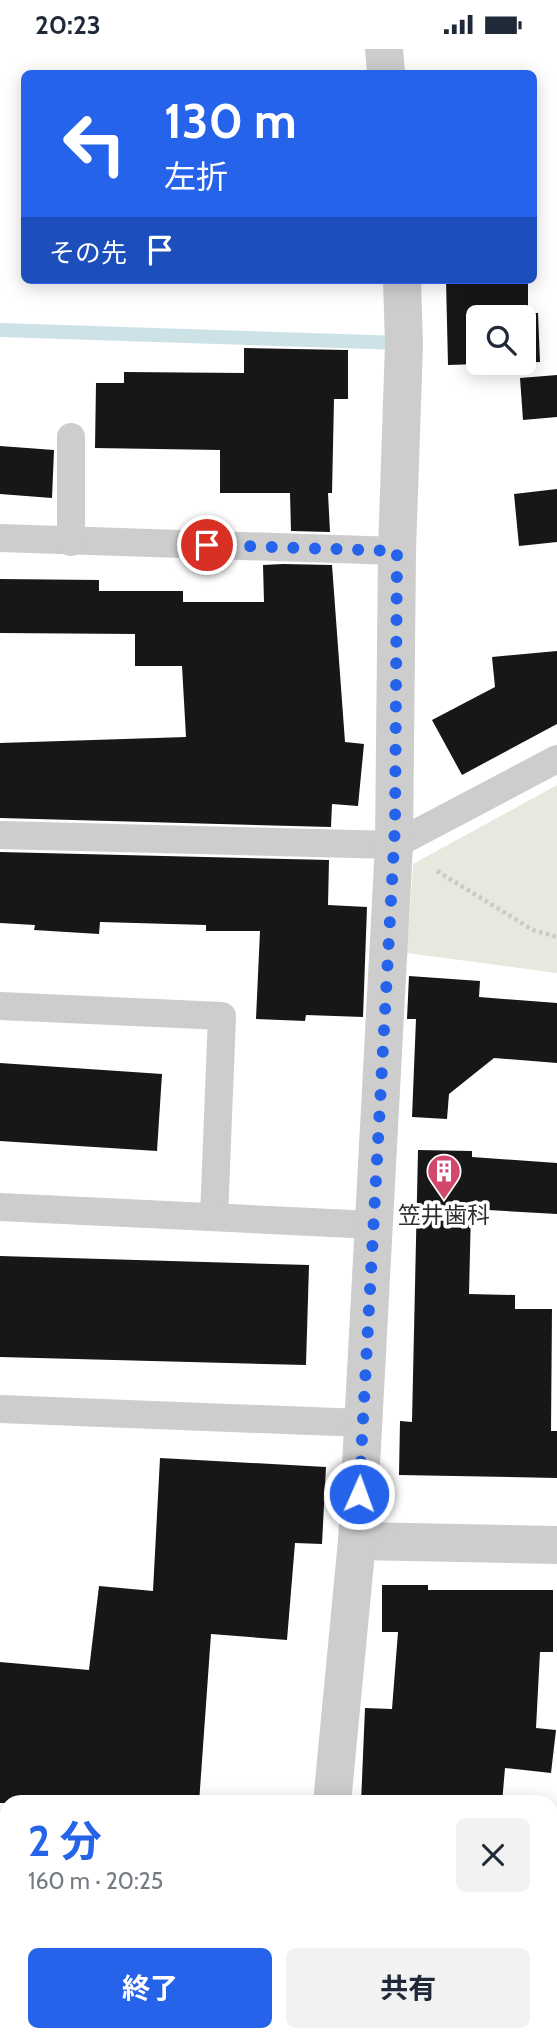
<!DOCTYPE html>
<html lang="ja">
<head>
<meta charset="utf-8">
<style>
	body { margin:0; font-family:Cabin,"Noto Sans JP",sans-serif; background:#f2f2f3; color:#1f2937; height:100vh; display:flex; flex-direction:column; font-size:26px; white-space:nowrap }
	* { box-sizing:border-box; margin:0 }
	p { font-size:23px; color:#747a83 }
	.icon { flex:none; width:38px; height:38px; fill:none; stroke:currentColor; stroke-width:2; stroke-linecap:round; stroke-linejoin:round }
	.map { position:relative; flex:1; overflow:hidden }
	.drawer { position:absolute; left:0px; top:1746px; width:558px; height:247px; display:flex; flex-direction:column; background:#fff; border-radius:21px 21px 0 0; box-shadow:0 4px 18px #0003 }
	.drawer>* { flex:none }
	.guide { position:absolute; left:21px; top:21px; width:516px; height:214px; border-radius:10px; box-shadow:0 4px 18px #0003; background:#2563eb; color:#fff; overflow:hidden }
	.tools { position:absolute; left:466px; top:256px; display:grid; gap:14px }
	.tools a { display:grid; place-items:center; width:70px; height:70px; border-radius:10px; background:#fff; box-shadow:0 4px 18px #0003; font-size:35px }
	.pin { position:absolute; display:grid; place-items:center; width:60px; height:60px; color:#fff; margin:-30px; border:4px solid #fff; border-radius:50%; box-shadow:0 2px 7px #0007 }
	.me { position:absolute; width:77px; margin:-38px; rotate:2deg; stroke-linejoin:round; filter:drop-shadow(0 0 5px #0008) }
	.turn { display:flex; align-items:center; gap:24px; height:147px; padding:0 28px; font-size:32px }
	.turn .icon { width:91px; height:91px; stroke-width:2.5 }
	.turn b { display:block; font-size:49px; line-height:60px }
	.then { display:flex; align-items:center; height:66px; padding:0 28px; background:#0003; gap:14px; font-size:26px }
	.round { display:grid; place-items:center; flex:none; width:74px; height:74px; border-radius:10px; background:#f2f2f3 }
	.summary { display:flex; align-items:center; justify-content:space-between; height:119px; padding:0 28px }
	h1 { font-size:42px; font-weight:700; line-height:52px; color:#2563eb }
	.primary-button { display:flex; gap:14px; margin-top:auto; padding:14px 28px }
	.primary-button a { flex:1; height:80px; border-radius:10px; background:#2563eb; color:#fff; font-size:28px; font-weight:700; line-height:80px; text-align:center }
	.primary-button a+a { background:#f2f2f3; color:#1f2937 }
	.status { display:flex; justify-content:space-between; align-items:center; height:49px; padding:0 35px; background:#fff; direction:ltr }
	.status svg { height:19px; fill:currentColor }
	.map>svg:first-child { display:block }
	.green { fill:#e6e9dd }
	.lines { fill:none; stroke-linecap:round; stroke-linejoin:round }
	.stream { stroke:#cce2e7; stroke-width:14 }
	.building { fill:#171717; fill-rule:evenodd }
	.path { stroke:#cacaca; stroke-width:4.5; stroke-dasharray:3.5 3.5; stroke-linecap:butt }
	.lane { stroke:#cdcdcd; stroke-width:28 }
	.street { stroke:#cdcdcd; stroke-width:38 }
	.route { stroke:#2563eb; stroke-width:12; stroke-dasharray:0 21.6 }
	.labels { text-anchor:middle; stroke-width:7; stroke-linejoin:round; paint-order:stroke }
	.poi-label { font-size:23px; fill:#303030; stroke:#fff }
</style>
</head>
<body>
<div class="status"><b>20:23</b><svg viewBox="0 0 49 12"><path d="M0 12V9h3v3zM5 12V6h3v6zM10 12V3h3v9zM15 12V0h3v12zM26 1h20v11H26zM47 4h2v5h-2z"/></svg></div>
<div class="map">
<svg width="557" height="1993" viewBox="0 0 557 1993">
	<rect width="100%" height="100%" fill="#fff"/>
	<polygon class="green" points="557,736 557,924 407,904 413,815"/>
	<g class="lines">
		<polyline class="stream" points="0,281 403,294"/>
	</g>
	<g class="building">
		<path d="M446,231H528V264H538L540,313L448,316ZM478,268H523V313H478Z"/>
		<polygon points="244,299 348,301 348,350 334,350 332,444 328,444 330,483 291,482 290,444 220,444 220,401 95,399 96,334 124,334 124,323 244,324"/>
		<polygon points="557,326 557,368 523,371 520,329"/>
		<polygon points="0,397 54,401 52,449 0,445"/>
		<polygon points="557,440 557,493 519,497 514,445"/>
		<polygon points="283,515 332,516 345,693 364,695 358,757 332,755 331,778 0,769 0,694 186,688 182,617 135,617 135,585 0,584 0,530 99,531 99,542 183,542 183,553 264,553 263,516"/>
		<polygon points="557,602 557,675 462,726 432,671 495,638 492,608"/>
		<polygon points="0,803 329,811 328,856 367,858 363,968 306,966 305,972 256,970 260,882 206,882 206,876 100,873 99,885 34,881 35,876 0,874"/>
		<polygon points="409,927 480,932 479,948 557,954 557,1014 494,1009 449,1045 447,1070 412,1068 416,970 407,970"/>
		<polygon points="0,1014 162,1025 157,1102 0,1092"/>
		<polygon points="418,1101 472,1102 472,1108 557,1114 557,1165 471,1160 469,1245 515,1246 515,1260 552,1260 551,1382 557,1382 557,1429 399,1426 400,1372 412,1373"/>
		<polygon points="0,1207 309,1216 306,1316 0,1308"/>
		<polygon points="160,1409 326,1418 322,1495 295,1494 287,1591 211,1585 199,1754 0,1754 0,1613 89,1621 99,1537 153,1542"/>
		<polygon points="382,1536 428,1536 428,1541 553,1541 553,1603 540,1603 536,1679 556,1681 551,1724 505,1719 502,1754 361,1754 365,1659 392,1660 398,1583 382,1583"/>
	</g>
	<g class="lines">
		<polyline class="path" points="437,822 533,881 557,888"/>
		<g class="lane">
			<polyline points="0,489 397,502"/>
			<polyline points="71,493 71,388"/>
			<polyline points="0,786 394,796 557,710"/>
			<polyline points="0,957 222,967 214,1168"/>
			<polyline points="0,1158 373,1176"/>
			<polyline points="0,1360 362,1374"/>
		</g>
		<g class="street">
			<polyline points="384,0 386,24"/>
			<polyline points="357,1492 557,1496"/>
			<polyline points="332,1754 357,1492 394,796 397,502 404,295 402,231"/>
			<polyline points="310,1993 310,1986"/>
		</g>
	</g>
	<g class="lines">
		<polyline class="route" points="207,496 397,502 395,777 359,1445"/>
	</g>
	<defs>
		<g id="building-pin" transform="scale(1.75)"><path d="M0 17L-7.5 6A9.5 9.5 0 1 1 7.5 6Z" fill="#d3476d" stroke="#fff"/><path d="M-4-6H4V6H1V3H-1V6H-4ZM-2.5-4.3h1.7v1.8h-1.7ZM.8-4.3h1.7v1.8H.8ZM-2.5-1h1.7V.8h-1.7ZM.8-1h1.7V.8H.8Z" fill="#fff"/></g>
	</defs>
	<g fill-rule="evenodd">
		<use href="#building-pin" x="444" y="1122"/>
	</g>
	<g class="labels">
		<g class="poi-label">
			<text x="444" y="1174">笠井歯科</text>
		</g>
	</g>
</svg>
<div class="tools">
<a><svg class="icon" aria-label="search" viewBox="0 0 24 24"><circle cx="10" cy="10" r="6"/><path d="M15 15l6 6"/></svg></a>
</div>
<div class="pin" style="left:207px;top:496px;background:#d93025"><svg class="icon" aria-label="arrive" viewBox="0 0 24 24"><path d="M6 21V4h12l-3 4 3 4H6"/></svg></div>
<svg class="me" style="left:359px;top:1445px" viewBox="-20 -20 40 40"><circle r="17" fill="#2563eb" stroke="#fff" stroke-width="3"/><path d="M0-11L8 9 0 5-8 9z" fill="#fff"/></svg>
<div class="guide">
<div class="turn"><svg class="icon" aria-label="left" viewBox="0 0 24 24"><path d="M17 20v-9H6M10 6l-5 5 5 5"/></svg><div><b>130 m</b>左折</div></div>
<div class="then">その先<svg class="icon" aria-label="arrive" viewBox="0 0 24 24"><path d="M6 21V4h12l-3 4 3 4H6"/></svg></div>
</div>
<section class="drawer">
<div class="summary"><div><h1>2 分</h1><p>160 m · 20:25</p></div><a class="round"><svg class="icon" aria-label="close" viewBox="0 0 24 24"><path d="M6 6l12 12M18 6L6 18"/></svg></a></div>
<div class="primary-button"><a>終了</a><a>共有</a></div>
</section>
</div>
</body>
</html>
